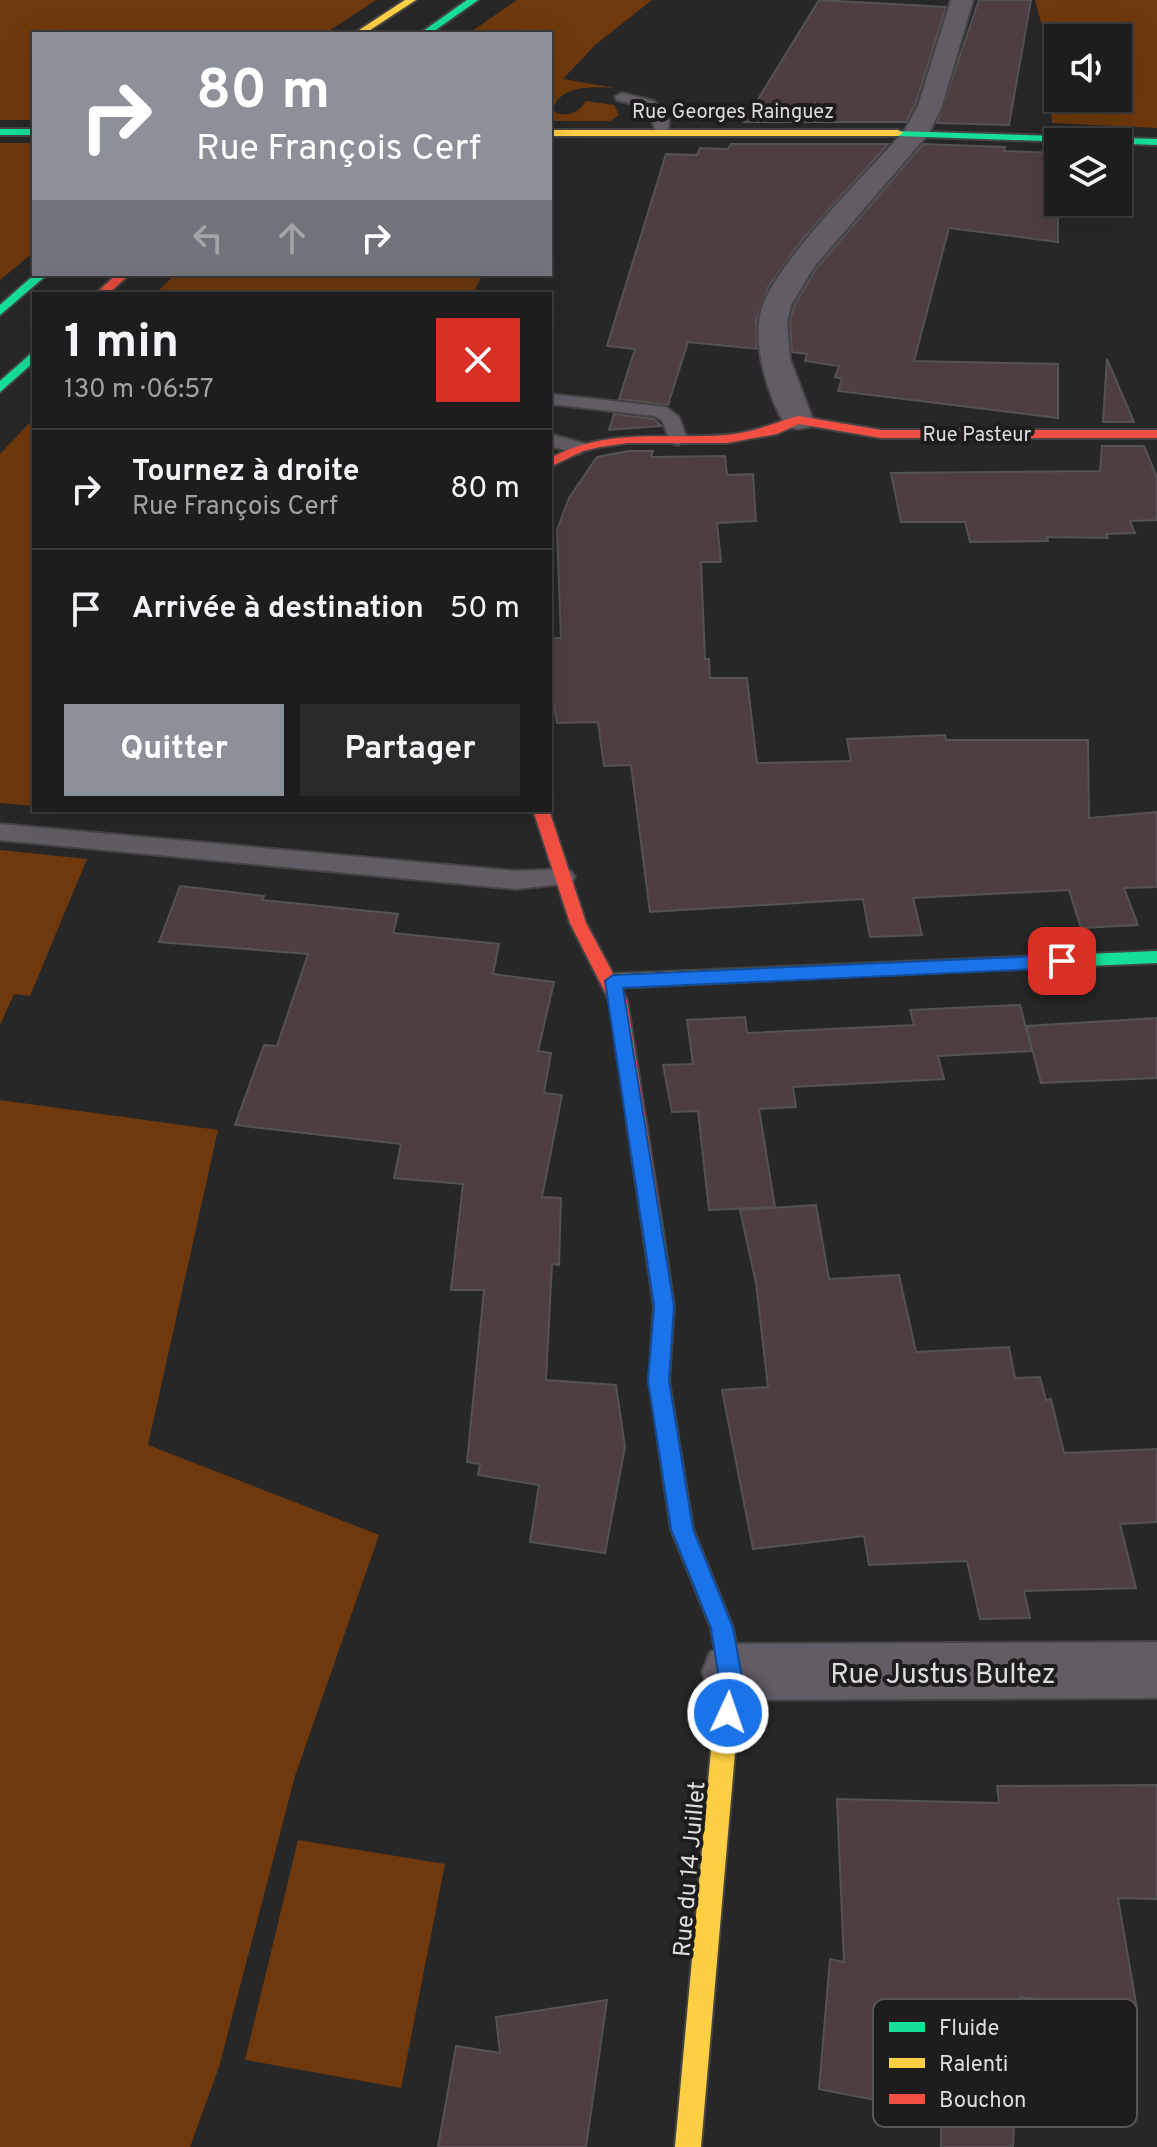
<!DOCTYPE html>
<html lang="fr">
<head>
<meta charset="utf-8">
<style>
	body { margin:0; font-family:Overpass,sans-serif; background:#2a2a2a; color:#f1f3f6; height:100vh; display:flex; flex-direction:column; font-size:30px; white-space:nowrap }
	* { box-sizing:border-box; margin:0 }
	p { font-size:26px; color:#a0a2a4 }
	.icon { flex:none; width:44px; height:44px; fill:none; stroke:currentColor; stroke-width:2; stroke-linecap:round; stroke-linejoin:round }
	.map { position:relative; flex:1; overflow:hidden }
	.details { position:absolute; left:32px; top:292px; width:520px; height:520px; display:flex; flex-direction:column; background:#1d1d1d; border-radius:0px; box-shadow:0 8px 32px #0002,0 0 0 2px #3b3b3b }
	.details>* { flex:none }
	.hud { position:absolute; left:32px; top:32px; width:520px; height:244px; border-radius:0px; box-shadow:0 8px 32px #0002,0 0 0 2px #3b3b3b; background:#8c9099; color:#fff; overflow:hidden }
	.buttons { position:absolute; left:1044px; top:24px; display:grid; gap:16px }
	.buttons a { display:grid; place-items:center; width:88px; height:88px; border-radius:0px; background:#1d1d1d; box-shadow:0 8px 32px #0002,0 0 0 2px #3b3b3b; font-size:40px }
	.pin { position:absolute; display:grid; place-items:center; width:68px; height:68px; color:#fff; margin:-34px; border-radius:16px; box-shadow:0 4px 12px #0006 }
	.me { position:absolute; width:88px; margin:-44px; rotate:3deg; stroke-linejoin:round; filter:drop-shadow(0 0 6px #0008) }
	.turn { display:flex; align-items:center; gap:28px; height:168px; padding:0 32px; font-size:36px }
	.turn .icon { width:104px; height:104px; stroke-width:2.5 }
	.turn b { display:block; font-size:56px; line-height:68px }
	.lanes { display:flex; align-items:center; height:76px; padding:0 32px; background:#0003; justify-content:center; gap:40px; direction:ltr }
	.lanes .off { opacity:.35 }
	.round { display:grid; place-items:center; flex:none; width:84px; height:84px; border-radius:0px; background:#2a2a2a }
	.summary { display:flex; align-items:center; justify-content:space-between; height:136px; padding:0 32px }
	h1 { font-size:48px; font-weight:700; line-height:60px }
	.button { display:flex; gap:16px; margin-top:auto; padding:16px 32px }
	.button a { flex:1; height:92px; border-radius:0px; background:#8c9099; color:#fff; font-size:32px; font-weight:700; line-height:92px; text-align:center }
	.button a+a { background:#2a2a2a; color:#f1f3f6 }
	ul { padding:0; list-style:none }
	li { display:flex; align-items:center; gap:24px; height:120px; padding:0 32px; border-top:2px solid #3b3b3b }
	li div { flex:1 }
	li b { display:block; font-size:30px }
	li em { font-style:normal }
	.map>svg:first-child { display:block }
	.green { fill:#6f390d; fill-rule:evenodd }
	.building { fill:#4e3e40; stroke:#545353; stroke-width:2 }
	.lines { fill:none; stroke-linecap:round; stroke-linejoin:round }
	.lane-casing { stroke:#444; stroke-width:4 }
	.street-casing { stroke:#444; stroke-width:4 }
	.fast-casing { stroke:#444; stroke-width:4 }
	.slow-casing { stroke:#444; stroke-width:4 }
	.jam-casing { stroke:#444; stroke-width:4 }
	.lane { fill:#625c65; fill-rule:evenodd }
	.street { fill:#625c65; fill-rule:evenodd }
	.fast { fill:#16e098; fill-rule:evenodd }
	.slow { fill:#ffcf43; fill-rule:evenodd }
	.jam { fill:#f24e42; fill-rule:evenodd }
	.route { fill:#1a73e8; stroke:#114b97; stroke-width:2 }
	.labels { text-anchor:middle; stroke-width:8; stroke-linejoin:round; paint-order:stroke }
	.far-street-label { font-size:20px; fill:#dedcdd; stroke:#1f1c1d }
	.street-label { font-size:24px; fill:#dedcdd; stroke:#1f1c1d }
	.near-street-label { font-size:28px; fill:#dedcdd; stroke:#1f1c1d }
	.key { fill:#1f1c1d; stroke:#585657; stroke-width:2 }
	.key-label { font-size:22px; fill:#dedcdd }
</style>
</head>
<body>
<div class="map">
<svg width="1157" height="2147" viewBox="0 0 1157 2147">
	<rect width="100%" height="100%" fill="#272727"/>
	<g class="green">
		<polygon points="0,0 376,0 324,34 34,34 34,120 0,120"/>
		<path d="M517,0H652L595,45L563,79L615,88C593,87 563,84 553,108L556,113C569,117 579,112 586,101L614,105L619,115L610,121H550V34H468Z"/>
		<path d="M1035,0H1157V128L1052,123L1043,29ZM1058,38H1118V98H1058Z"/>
		<polygon points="0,143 34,143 34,252 0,280"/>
		<polygon points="175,274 483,274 473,294 155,294"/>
		<polygon points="34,418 34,806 0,803 0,454"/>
		<polygon points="0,850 87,859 30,996 14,994 0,1025"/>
		<polygon points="0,1100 218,1130 148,1445 379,1535 295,1776 219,2067 190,2147 0,2147"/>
		<polygon points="298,1840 445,1864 401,2088 245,2060"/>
	</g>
	<g class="building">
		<polygon points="819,0 946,7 915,105 906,122 744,122"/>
		<polygon points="979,0 1031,0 1009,125 937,123"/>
		<polygon points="731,144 888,144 802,240 768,287 756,321 757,349 688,342 668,405 619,399 635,349 607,346 666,154 697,155 700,148 728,149"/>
		<polygon points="923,144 1005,147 1004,151 1058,153 1058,242 949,228 914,361 1058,364 1058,418 838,391 842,379 835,377 839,366 805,361 807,354 792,352 790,322 794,306 816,269"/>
		<polygon points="1107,359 1134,422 1103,422"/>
		<polygon points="614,414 654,419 661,426 609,430"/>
		<polygon points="1102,446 1144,446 1157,477 1157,520 1130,521 1135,533 1106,534 1108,538 1047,537 1048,541 970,542 965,522 901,522 891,473 1100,471"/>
		<polygon points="628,451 653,451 651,457 725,456 727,475 753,474 756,521 717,523 721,562 701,562 705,659 709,659 710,678 747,678 757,763 851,761 847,739 945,735 946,740 1088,740 1089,818 1157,812 1157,887 1124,888 1138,925 1081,928 1069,890 913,898 922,935 870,937 863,899 650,912 631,765 604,766 598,722 557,723 550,684 550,638 561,638 557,530 569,498 597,457"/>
		<polygon points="180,886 264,896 262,900 398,914 393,933 499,944 493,974 554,982 538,1051 551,1053 544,1093 562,1095 542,1197 561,1198 559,1265 552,1264 546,1380 616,1385 625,1447 605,1553 530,1542 539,1485 478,1475 480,1464 467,1462 484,1290 451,1290 463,1184 394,1178 401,1144 235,1125 264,1045 277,1046 308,954 159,942"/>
		<polygon points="1020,1005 1032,1051 938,1056 944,1079 793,1087 796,1107 759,1109 775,1207 709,1210 698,1111 672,1112 663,1065 693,1064 687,1020 745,1017 747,1033 914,1025 910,1010"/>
		<polygon points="1157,1018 1157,1078 1041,1083 1026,1026"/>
		<polygon points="816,1205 829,1279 899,1275 916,1352 1009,1347 1015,1378 1040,1377 1046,1400 1051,1399 1064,1453 1157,1449 1157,1522 1120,1524 1136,1588 1024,1591 1030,1618 980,1619 967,1561 869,1565 864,1536 753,1549 722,1390 768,1387 756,1283 740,1210"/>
		<polygon points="1157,1785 1157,1899 1118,1898 1137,2009 1020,1997 1013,2147 941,2147 941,2113 819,2089 830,1959 844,1962 837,1799 999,1803 997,1786"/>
		<polygon points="607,2000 586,2147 438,2147 456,2046 500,2053 496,2017"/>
	</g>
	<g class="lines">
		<g class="lane-casing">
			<g id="lane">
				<path d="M622,93L654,101L669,119L668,136H658C646,106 651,109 617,100L615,97Z"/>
				<polygon points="550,394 666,407 679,417 687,439 678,445 671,443 662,420 655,416 550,404"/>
				<polygon points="550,434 586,444 588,448 579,454 550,446"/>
				<polygon points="0,824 516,871 563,869 571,871 575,877 571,883 516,889 0,840"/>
			</g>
		</g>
		<g class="street-casing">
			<g id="street">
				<path d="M951,0H973L942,106L929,133L814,267L791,305L787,322L790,359L813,420L809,427L798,429L787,427C768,399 751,341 762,308C777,261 869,171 905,130L918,106Z"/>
				<polygon points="1157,1642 1157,1698 730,1700 710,1692 702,1672 710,1652 730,1644"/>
			</g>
		</g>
		<g class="fast-casing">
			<g id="fast">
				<polygon points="467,0 478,0 430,34 419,34"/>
				<rect x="0" y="129" width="34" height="6"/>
				<polygon points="894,131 1157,139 1157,145 898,136 893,133"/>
				<polygon points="35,274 48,274 0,315 0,305"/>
				<polygon points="34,351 34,362 0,392 0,381"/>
				<polygon points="1157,951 1157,963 923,973 914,967 923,961"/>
				<polygon points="651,1210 658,1212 661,1218 674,1306 669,1381 693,1529 733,1628 741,1672 738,1717 734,1725 726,1729 718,1725 714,1717 719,1672 711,1628 671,1529 649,1381 654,1306 641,1218 644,1212"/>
			</g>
		</g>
		<g class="slow-casing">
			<g id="slow">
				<polygon points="405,0 416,0 364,34 353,34"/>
				<polygon points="550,130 898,130 903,133 898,136 550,136"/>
				<polygon points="923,961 932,967 923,973 613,988 604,981 613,974"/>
				<polygon points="726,1705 734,1709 738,1717 701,2147 675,2147 714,1717 718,1709"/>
			</g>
		</g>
		<g class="jam-casing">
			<g id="jam">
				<polygon points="117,274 130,274 108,294 95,294"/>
				<path d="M798,416L881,430H1157V438H881L799,424L777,434L727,443H628L600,447L583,451L550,467V458C610,427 662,440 726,435C752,433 774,423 798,416Z"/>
				<polygon points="533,810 549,810 586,923 627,1000 661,1218 658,1224 651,1226 644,1224 641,1218 609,1000 570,923"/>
			</g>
		</g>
		<use href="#lane" class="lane"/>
		<use href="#street" class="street"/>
		<use href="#fast" class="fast"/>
		<use href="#slow" class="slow"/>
		<use href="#jam" class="jam"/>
	</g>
	<polygon class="route" points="1062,955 1070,961 1062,968 623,988 674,1306 669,1381 693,1529 733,1628 741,1672 739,1713 736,1721 728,1724 719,1721 716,1713 718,1672 711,1628 671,1529 648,1381 654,1306 605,981 613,975"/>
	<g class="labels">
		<g class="far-street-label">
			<text x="733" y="118">Rue Georges Rainguez</text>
			<text x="977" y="441">Rue Pasteur</text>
		</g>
		<g class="street-label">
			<text transform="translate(689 1869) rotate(-85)" y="8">Rue du 14 Juillet</text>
		</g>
		<g class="near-street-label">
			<text x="943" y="1683">Rue Justus Bultez</text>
		</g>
	</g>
	<rect x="873" y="1999" width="264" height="128" rx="12" class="key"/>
	<rect x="889" y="2022" width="36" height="10" fill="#16e098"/>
	<rect x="889" y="2058" width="36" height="10" fill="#ffcf43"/>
	<rect x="889" y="2094" width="36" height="10" fill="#f24e42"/>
	<g class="key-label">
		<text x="939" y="2035">Fluide</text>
		<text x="939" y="2071">Ralenti</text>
		<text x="939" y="2107">Bouchon</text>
	</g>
</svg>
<div class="buttons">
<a><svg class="icon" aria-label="sound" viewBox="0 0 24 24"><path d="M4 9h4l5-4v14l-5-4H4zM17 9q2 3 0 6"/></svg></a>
<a><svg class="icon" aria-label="layers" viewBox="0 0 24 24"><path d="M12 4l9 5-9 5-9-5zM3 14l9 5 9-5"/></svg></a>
</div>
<div class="pin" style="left:1062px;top:961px;background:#d93025"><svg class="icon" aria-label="arrive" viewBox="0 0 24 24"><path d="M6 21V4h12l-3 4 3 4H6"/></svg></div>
<svg class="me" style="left:728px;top:1713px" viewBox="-20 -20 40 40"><circle r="17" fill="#1a73e8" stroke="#fff" stroke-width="3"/><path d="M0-11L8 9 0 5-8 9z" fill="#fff"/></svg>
<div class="hud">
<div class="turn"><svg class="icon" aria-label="right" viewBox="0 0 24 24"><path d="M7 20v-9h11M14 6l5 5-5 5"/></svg><div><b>80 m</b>Rue François Cerf</div></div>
<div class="lanes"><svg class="icon off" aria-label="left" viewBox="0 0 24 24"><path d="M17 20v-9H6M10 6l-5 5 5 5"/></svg><svg class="icon off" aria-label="ahead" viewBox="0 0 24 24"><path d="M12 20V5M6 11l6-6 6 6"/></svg><svg class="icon" aria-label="right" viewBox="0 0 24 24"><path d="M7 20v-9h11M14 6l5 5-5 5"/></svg></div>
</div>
<section class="details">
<div class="summary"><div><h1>1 min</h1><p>130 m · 06:57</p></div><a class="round" style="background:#d93025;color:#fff"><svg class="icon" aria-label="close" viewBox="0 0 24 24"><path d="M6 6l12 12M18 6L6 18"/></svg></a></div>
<ul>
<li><svg class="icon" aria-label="right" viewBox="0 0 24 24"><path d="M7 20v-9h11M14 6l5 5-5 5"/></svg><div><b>Tournez à droite</b><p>Rue François Cerf</p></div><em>80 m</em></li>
<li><svg class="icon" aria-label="arrive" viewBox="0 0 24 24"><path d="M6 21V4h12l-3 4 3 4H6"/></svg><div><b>Arrivée à destination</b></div><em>50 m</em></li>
</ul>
<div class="button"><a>Quitter</a><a>Partager</a></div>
</section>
</div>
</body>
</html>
